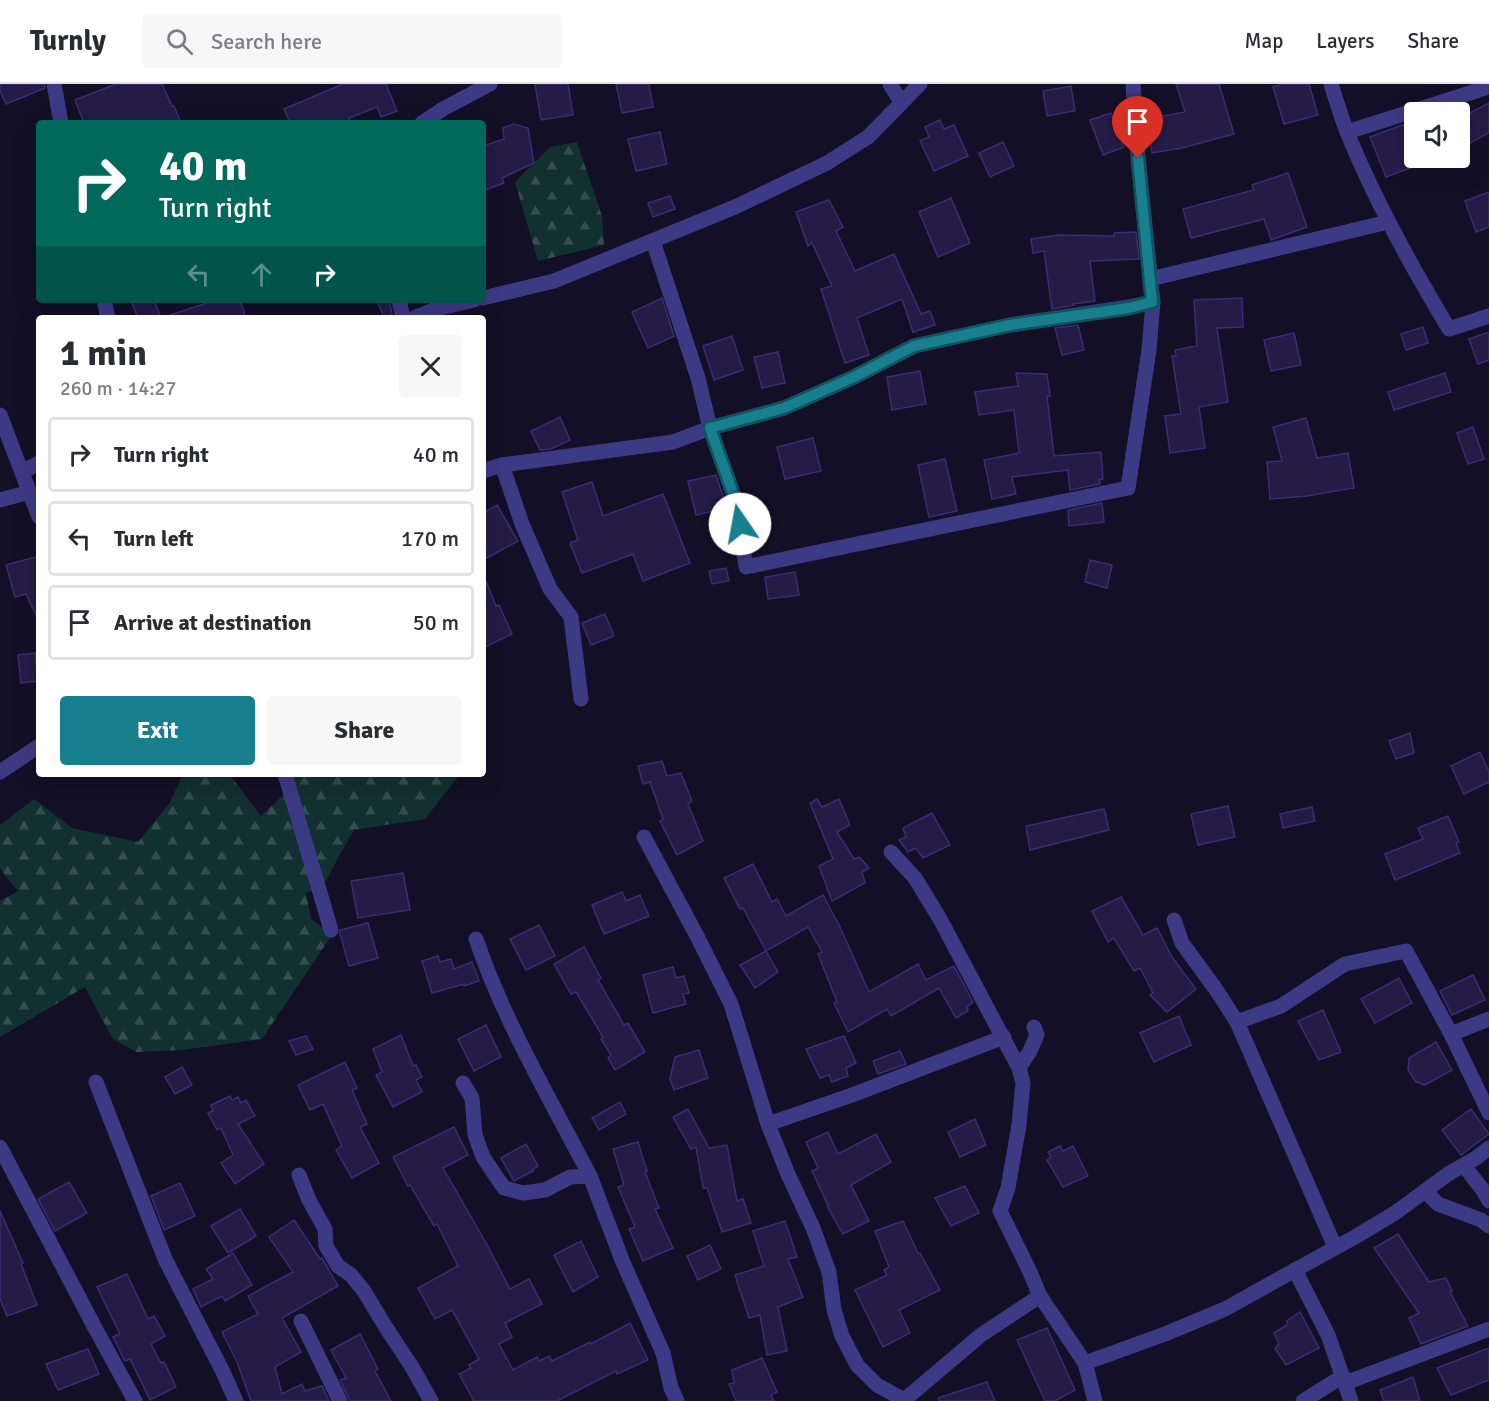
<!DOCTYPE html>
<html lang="en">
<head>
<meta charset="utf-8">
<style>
	body { margin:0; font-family:Signika,sans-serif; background:#f7f7f7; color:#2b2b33; height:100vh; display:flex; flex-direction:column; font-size:22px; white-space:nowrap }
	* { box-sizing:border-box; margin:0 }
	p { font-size:20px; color:#7c7c81 }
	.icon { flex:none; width:33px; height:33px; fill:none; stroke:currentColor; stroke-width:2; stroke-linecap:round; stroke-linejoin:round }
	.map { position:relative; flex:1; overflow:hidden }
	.side { position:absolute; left:36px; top:231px; width:450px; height:462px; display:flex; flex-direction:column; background:#fff; border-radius:6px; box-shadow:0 6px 24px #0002 }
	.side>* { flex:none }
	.top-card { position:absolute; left:36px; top:36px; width:450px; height:183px; border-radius:6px; box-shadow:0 6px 24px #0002; background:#00695c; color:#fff; overflow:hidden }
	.fabs { position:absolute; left:1404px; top:18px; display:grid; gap:12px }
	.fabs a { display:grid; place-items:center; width:66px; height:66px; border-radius:6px; background:#fff; box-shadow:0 6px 24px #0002; font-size:30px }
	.pin { position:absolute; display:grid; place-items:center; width:51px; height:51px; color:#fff; margin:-62px -26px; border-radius:50% 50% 50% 0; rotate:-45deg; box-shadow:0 0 6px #0007 }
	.pin .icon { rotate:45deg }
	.me { position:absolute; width:66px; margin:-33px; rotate:348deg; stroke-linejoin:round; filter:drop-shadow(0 0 4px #0008) }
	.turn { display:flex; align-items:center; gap:21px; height:126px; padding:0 24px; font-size:27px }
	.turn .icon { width:78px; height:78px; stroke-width:2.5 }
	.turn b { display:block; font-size:42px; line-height:51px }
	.lanes { display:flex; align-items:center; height:57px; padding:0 24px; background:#0003; justify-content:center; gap:30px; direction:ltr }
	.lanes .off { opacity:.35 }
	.round { display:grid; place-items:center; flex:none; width:63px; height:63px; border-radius:6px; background:#f7f7f7 }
	.head { display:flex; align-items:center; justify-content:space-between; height:102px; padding:0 24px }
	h1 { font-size:36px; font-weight:800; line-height:45px }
	.action { display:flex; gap:12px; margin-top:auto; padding:12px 24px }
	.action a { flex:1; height:69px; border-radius:6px; background:#187f8f; color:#fff; font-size:24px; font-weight:800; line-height:69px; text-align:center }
	.action a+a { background:#f7f7f7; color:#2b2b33 }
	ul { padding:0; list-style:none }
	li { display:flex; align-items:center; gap:18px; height:75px; margin:0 12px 9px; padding:0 12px; border:3px solid #e1e1e2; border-radius:6px }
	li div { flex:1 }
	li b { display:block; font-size:22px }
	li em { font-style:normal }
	header { display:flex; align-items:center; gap:36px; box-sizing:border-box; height:84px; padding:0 30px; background:#fff; border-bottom:2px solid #e1e1e2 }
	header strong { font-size:28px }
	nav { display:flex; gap:33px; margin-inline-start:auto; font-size:21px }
	.search { width:420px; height:54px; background:#f7f7f7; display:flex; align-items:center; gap:15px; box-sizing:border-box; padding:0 21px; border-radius:6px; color:#7c7c81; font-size:22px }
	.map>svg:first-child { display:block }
	.forest { fill:url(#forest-firs) }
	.building { fill:#241b47; stroke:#3b2d73; stroke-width:1.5 }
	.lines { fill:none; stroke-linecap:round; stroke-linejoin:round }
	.minor { stroke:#3d3a85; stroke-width:15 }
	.route-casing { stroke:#10535d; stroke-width:15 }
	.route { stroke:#187f8f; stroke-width:10 }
</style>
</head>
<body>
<header>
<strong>Turnly</strong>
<div class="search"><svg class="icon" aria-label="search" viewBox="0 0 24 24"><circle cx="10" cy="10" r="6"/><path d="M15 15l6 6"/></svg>Search here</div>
<nav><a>Map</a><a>Layers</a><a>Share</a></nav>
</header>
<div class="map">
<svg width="1489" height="1317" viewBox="0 0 1489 1317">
	<defs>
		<pattern id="forest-firs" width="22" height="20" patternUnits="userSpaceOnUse" patternTransform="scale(1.5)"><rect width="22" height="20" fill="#12302f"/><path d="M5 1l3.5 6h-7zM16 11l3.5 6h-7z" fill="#344d4e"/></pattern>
	</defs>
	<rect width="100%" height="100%" fill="#130f26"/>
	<g class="forest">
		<polygon points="577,58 602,132 604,161 538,177 515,98 550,63"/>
		<polygon points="183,690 229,690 261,732 285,709 282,690 460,690 425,735 354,746 340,770 325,799 306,809 311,835 332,851 262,955 182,966 136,968 112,954 85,903 0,953 0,817 18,807 0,785 0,741 34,715 72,744 138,758 169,720"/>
	</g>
	<g class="building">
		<polygon points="0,0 44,0 45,4 6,20 0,7"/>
		<polygon points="116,0 162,0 172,22 174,22 181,39 84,39 75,16"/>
		<polygon points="343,0 386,0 397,27 381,33 377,23 349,34 351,39 290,39 284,25"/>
		<polygon points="535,0 568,0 573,31 541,36"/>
		<polygon points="616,0 649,0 653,23 622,29"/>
		<polygon points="1176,0 1219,0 1234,50 1182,64 1152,69 1146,35 1185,28"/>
		<polygon points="1283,0 1309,0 1318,31 1284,40 1273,3"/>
		<polygon points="1071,2 1075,27 1047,32 1043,7"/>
		<polygon points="1489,19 1489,49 1468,60 1460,44 1460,34"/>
		<polygon points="1111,29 1124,63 1103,71 1090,36"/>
		<polygon points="940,36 944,45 954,41 968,72 934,87 920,57 929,53 925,43"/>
		<polygon points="1414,38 1414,74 1418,74 1421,80 1386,93 1370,53 1399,42"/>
		<polygon points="513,40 528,44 534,79 502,94 504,99 483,107 483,62 504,55 503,44"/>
		<polygon points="660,48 667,80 636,87 628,55"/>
		<polygon points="1003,58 1014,82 990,93 979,69"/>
		<polygon points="1288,89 1307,143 1271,156 1264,135 1191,154 1183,125 1254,106 1252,101"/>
		<polygon points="1489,108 1489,143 1476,148 1465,117"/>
		<polygon points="670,112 675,125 653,133 648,119"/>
		<polygon points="951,114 970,159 938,173 919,128"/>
		<polygon points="829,116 843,143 836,147 855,187 894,170 921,230 930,227 935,241 913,248 902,215 857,234 869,271 845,279 821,205 832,202 812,159 808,162 796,128"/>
		<polygon points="1136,148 1139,175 1090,177 1095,217 1073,220 1074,221 1052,225 1044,167 1033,169 1031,155 1059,151 1114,152 1114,149"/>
		<polygon points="662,214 674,252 648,264 632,228"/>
		<polygon points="1242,214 1243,243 1217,244 1228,318 1199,323 1205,364 1170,369 1165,332 1181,330 1172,272 1176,272 1175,266 1197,262 1194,216"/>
		<polygon points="131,216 154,216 161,234 138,234"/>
		<polygon points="216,216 240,216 246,234 170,234 170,231"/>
		<polygon points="377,216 389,216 393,234 384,234"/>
		<polygon points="1078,241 1084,266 1062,271 1055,244"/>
		<polygon points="1423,243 1428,259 1406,266 1401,250"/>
		<polygon points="1489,248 1489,276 1478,280 1469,255"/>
		<polygon points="1294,249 1301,281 1271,287 1264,256"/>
		<polygon points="732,252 743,286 714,296 703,262"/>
		<polygon points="778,268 785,299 762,304 754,273"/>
		<polygon points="920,287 926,320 892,326 887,293"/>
		<polygon points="1016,289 1047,290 1050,312 1047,312 1054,372 1101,368 1103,395 1099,396 1100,400 1070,406 1068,386 1012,393 1016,410 992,415 984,376 1019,369 1014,326 979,331 975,308 1018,302"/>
		<polygon points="1445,289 1451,308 1394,326 1388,308"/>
		<polygon points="560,333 570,356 551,365 540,366 531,347"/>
		<polygon points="1306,334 1317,374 1348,369 1354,404 1307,412 1270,415 1267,378 1282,377 1273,343"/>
		<polygon points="1473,343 1484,375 1468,380 1457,349"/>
		<polygon points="813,354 821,387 785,395 777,363"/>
		<polygon points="945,375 957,427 929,433 918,381"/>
		<polygon points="716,391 727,424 696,431 688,397"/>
		<polygon points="592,398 603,432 663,410 690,479 643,497 633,470 582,489 570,459 578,456 562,408"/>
		<polygon points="1102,419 1104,438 1069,442 1068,426"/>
		<polygon points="497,421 518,457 483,476 483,429"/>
		<polygon points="39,472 39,538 26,510 15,513 6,481"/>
		<polygon points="1090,476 1112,481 1107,504 1085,498"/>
		<polygon points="726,484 729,497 712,500 709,487"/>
		<polygon points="795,488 799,511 768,515 765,493"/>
		<polygon points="483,490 496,522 499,521 512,550 483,564"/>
		<polygon points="605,530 614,552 591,561 582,539"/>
		<polygon points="35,569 38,597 21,599 18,571"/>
		<polygon points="1410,649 1414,669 1396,675 1389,657"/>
		<polygon points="1480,668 1489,688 1489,698 1464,710 1451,682"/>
		<polygon points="662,677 667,692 681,689 692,717 688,720 703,757 677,771 660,737 663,735 650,698 643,700 638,682"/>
		<polygon points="817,715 822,723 839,715 850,741 837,748 854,775 859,773 869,784 862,788 865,799 832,817 819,782 833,775 810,719"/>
		<polygon points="1228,722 1235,753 1198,761 1191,730"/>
		<polygon points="1312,723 1315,737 1283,744 1280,730"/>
		<polygon points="1104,725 1109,746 1030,766 1026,742"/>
		<polygon points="932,729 950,761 923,774 916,764 908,768 899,756 906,753 903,744"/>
		<polygon points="1448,732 1459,758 1456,759 1460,769 1395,796 1385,770 1423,755 1418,744"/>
		<polygon points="753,780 772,818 777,815 786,832 823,811 840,843 869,908 918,880 926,896 954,882 973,918 967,923 968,927 956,934 939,904 891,932 887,925 848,948 834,919 837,918 818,870 822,868 808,843 766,867 743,824 740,825 724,794"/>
		<polygon points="403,789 410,826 358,834 351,797"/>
		<polygon points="622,808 626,817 640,811 649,832 604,850 592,821"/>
		<polygon points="1121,813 1143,851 1157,844 1172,873 1196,905 1167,928 1150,911 1153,909 1140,884 1134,887 1114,854 1108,858 1092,827"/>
		<polygon points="368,839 378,874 349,882 340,850 340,846"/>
		<polygon points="539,841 555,872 526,886 510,855"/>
		<polygon points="584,863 601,894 598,896 624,941 628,939 645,968 615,986 608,974 611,971 601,955 603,953 576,908 571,910 554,880"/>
		<polygon points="766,867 778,888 755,904 740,881"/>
		<polygon points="438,872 440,878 451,875 454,885 472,878 479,897 464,902 464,900 432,909 422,877"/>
		<polygon points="673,883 676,894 684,892 689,909 683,910 686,920 653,929 643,891"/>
		<polygon points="1473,891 1485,916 1452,931 1440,907"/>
		<polygon points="1399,894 1412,919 1375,939 1361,915"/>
		<polygon points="1323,926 1341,968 1319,976 1298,937"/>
		<polygon points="1179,932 1191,961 1154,978 1140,949"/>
		<polygon points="486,941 501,973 474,987 458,955"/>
		<polygon points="401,951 413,982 416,981 422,993 416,996 422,1008 393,1023 376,991 382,988 373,965"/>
		<polygon points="306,952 313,965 296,971 289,957"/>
		<polygon points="844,952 856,979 846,984 848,992 832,998 829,991 820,994 806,965"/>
		<polygon points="1436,958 1452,986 1425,1001 1416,998 1408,986 1409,974"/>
		<polygon points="699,966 708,994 674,1006 670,995 675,973"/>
		<polygon points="900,967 906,980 878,990 873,977"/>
		<polygon points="345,978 357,1004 352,1006 367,1040 360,1043 379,1079 352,1094 336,1066 342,1062 323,1020 310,1026 298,1001"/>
		<polygon points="182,983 192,1001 175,1010 165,993"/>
		<polygon points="230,1012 232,1016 238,1013 241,1019 246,1016 255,1032 238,1040 264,1080 235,1100 221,1079 233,1071 221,1044 217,1046 208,1029 213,1027 211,1021"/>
		<polygon points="620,1018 626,1030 599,1046 592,1034"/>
		<polygon points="688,1025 709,1064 727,1061 737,1117 743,1115 751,1139 722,1148 707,1104 703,1104 696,1063 691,1065 673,1033"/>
		<polygon points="1471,1025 1489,1050 1461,1071 1442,1046"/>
		<polygon points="975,1035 986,1061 960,1073 948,1048"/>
		<polygon points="454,1043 468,1071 443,1084 485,1157 510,1205 529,1195 542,1220 505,1239 512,1253 499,1260 513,1286 537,1273 539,1277 549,1272 552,1277 590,1258 591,1260 630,1239 648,1276 617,1290 616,1287 557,1317 474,1317 459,1290 471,1284 469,1281 479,1275 452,1226 435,1235 418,1204 458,1182 437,1140 434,1142 410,1101 408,1102 393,1073"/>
		<polygon points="828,1048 838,1070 876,1050 891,1078 851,1101 869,1137 843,1150 827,1122 828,1121 812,1087 818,1084 806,1058"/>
		<polygon points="638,1058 647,1087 645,1088 659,1124 655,1125 673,1164 643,1177 629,1145 635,1143 618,1103 624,1101 613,1065"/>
		<polygon points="526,1060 538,1082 532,1086 533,1087 514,1097 501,1074"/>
		<polygon points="1060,1062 1063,1067 1073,1062 1088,1092 1063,1103 1047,1076 1051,1073 1048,1068"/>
		<polygon points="69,1098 87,1129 55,1147 38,1115"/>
		<polygon points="180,1099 195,1132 164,1146 151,1112"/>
		<polygon points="965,1102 979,1129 951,1142 935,1114"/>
		<polygon points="240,1125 256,1152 228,1169 211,1142"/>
		<polygon points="0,1127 23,1179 21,1180 37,1221 7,1232 0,1215"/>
		<polygon points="294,1136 320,1175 322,1174 338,1202 282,1234 301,1268 275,1283 282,1310 302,1300 305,1307 322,1302 329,1317 251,1317 237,1278 222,1248 258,1230 248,1212 293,1188 269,1153"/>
		<polygon points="785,1137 797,1173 788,1175 803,1213 778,1223 787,1267 767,1271 760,1231 749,1234 735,1191 764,1182 753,1147"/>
		<polygon points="903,1137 918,1169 920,1169 940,1206 899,1226 910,1249 883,1263 855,1206 887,1191 884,1186 889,1183 875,1147"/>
		<polygon points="1398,1150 1429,1198 1446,1194 1452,1207 1450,1208 1468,1242 1421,1260 1409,1234 1419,1229 1374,1164"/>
		<polygon points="581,1157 598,1193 573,1208 554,1171"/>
		<polygon points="710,1161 721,1185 698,1196 687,1172"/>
		<polygon points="233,1169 252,1201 225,1217 222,1212 201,1223 193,1205 213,1195 206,1185"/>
		<polygon points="127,1190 148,1235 154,1232 165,1252 151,1260 161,1279 164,1278 176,1303 150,1316 130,1275 125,1277 113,1253 120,1250 97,1203"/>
		<polygon points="1300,1228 1319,1264 1286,1281 1275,1264 1279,1260 1274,1249 1287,1241 1287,1237"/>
		<polygon points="1047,1244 1075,1306 1055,1317 1045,1317 1017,1256"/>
		<polygon points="360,1250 378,1285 375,1287 391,1317 350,1317 340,1296 346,1294 331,1266"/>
		<polygon points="1489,1264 1489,1296 1451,1311 1437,1284"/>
		<polygon points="88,1265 99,1290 58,1306 46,1280"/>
		<polygon points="762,1274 777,1308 771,1311 774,1317 736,1317 729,1300 734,1299 732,1286"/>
		<polygon points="1413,1293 1420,1317 1384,1317 1380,1306"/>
		<polygon points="987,1298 995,1317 939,1317 938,1314"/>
	</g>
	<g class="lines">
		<g class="minor">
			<polyline points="54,0 61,39"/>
			<polyline points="890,0 901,18"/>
			<polyline points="1133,0 1138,74 1153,218 1149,266 1128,404 746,483 736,418 710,344 784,324 854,293 914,262 1010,241 1129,223 1153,218"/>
			<path d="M1331,0C1336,16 1341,32 1347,48C1375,117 1411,182 1449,245L1489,232"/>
			<polyline points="422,39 443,25 490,0"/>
			<polyline points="1347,48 1489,3"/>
			<polyline points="1150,195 1388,138"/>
			<polyline points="483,214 554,197 735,123 827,79 868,53 920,0"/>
			<polyline points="104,216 108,234"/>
			<polyline points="399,216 403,234"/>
			<polyline points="414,234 436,225 474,216"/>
			<polyline points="0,331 39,433"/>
			<polyline points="483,387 502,381"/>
			<polyline points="22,388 39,379"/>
			<polyline points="0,416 30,408"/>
			<polyline points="581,615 571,533 550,505 522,440 502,381 673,358 710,344 698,294 653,157"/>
			<polyline points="0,688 39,662"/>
			<polyline points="285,690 331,846"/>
			<polyline points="644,753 698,854 731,920 768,1040 787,1088 813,1144 829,1188 834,1226 842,1252 857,1281 877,1301 904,1316"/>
			<polyline points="891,768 915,794 940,835 1019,984 1030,967 1037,951 1034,943"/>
			<polyline points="1174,836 1182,859 1217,907 1237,938 1281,922 1345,880 1406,867 1451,950"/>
			<path d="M476,855C504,937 550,1015 590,1092"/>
			<polyline points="1489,935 1451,950 1489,1029"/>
			<polyline points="1237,938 1335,1163"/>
			<polyline points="96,998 165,1175 222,1286 236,1317"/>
			<polyline points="463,999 472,1014 475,1051 483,1073 504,1104 523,1109 545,1106 570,1093 590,1092 622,1176 663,1269 671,1304 677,1317"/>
			<polyline points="768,1040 852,1011 1004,953"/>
			<polyline points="0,1063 94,1242 135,1317"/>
			<polyline points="1464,1082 1483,1106 1489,1117"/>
			<polyline points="299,1091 309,1116 325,1145 326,1162 338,1182 351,1191 364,1207 385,1242 412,1283 431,1317"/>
			<polyline points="1425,1107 1438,1120 1481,1136 1489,1142"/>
			<polyline points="1040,1212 1085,1279 1165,1250 1225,1225 1295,1186"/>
			<polyline points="301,1237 340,1317"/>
			<polyline points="1085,1279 1095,1317"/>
			<polyline points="1345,1299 1489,1245"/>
			<polyline points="903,1317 981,1251 1040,1212 1030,1188 1000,1127 1008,1104 1019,1041 1023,999 1019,984"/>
			<polyline points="1303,1317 1343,1292"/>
			<polyline points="1351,1317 1328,1251 1295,1186 1355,1153 1395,1129 1448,1090 1476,1074 1489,1064"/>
		</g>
	</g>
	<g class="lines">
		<g class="route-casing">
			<polyline id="route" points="740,440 736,418 710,344 784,324 854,293 914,262 1010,241 1129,224 1152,218 1138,74"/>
		</g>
		<use href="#route" class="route"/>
	</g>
</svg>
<div class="fabs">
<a><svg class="icon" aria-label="sound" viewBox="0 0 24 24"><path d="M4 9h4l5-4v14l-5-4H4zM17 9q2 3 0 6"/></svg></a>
</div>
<div class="pin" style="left:1138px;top:74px;background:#d93025"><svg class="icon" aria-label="arrive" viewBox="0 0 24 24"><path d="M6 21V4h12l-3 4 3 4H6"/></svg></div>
<svg class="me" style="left:740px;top:440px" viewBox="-20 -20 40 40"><circle r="19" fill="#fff"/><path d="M0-13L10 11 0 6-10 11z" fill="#187f8f"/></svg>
<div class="top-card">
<div class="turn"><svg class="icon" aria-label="right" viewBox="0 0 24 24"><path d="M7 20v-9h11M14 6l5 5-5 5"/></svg><div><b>40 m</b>Turn right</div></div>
<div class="lanes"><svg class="icon off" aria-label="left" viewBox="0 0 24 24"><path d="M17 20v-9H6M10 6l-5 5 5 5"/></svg><svg class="icon off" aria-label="ahead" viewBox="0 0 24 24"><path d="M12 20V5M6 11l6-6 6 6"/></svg><svg class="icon" aria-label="right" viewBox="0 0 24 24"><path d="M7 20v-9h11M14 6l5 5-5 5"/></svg></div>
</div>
<section class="side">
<div class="head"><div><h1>1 min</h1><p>260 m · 14:27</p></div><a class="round"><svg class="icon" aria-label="close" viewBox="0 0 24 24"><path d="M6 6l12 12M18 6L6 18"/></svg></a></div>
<ul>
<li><svg class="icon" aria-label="right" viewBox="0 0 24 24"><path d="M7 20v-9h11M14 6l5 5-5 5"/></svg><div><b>Turn right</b></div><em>40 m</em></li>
<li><svg class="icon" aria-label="left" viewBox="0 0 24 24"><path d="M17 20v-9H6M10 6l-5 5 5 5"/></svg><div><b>Turn left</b></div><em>170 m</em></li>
<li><svg class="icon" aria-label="arrive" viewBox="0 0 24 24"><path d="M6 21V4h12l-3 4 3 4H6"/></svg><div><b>Arrive at destination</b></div><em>50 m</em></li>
</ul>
<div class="action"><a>Exit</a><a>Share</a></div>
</section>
</div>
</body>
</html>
